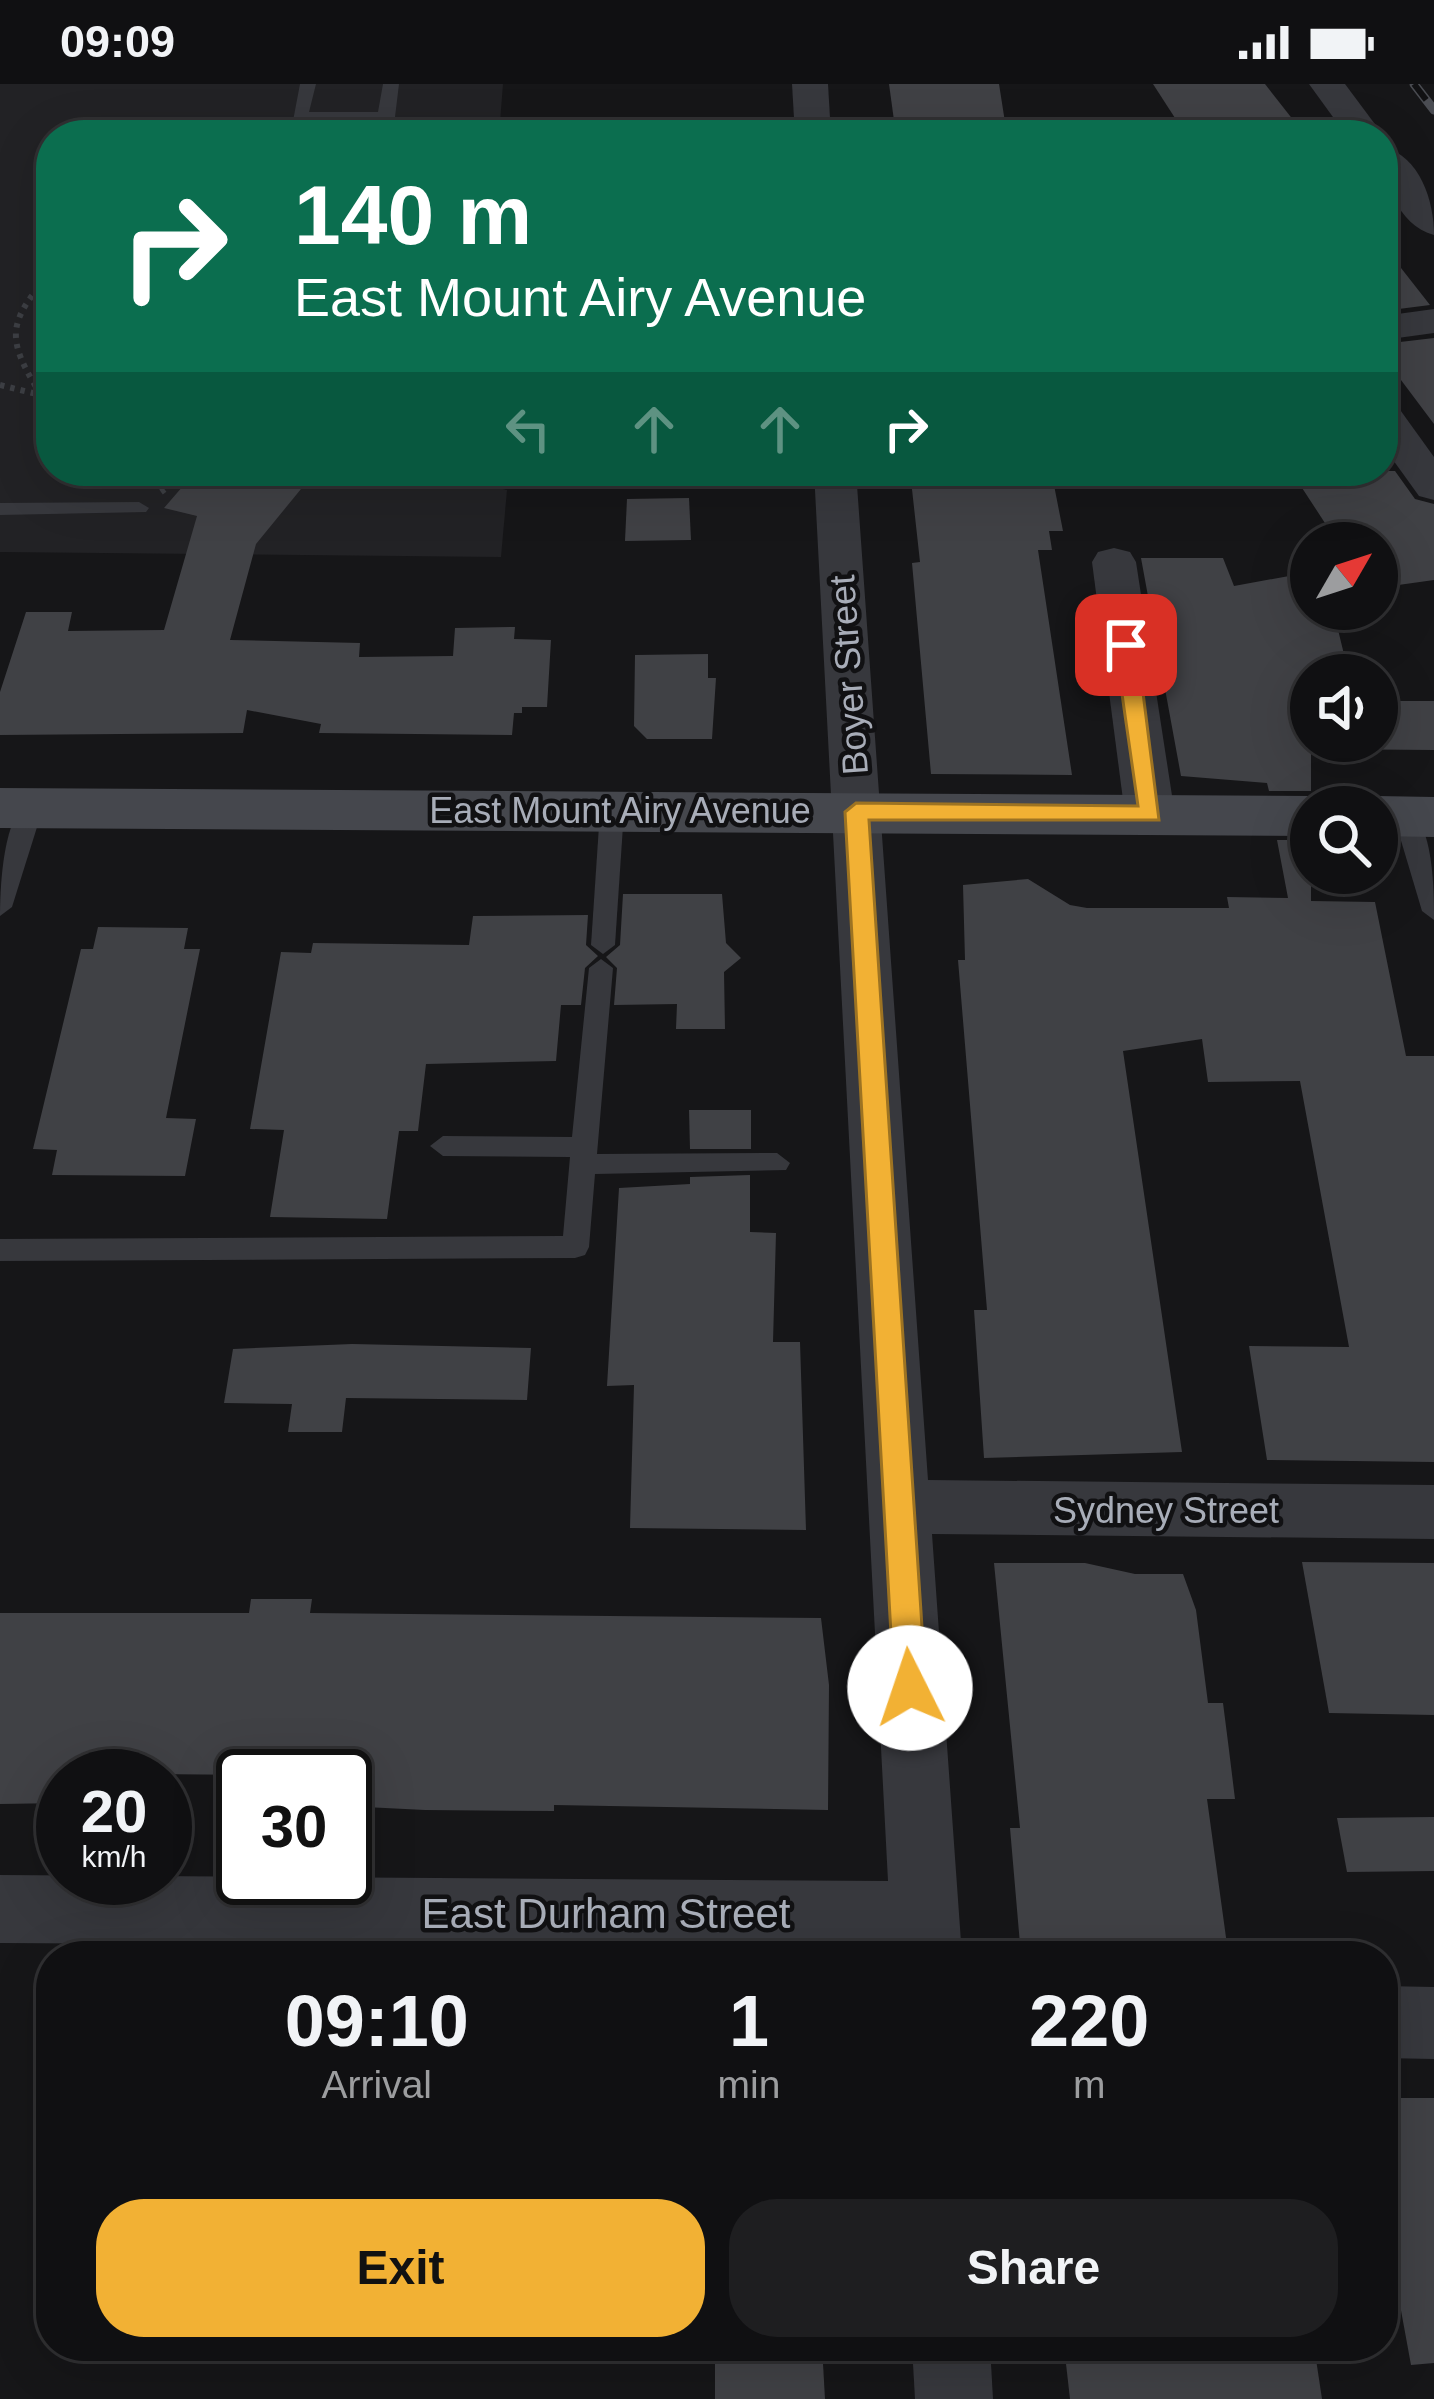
<!DOCTYPE html>
<html lang="en">
<head>
<meta charset="utf-8">
<style>
	body { margin:0; font-family:Helvetica,sans-serif; background:#1e1e20; color:#f1f3f6; height:100vh; display:flex; flex-direction:column; font-size:45px; white-space:nowrap }
	* { box-sizing:border-box; margin:0 }
	p { font-size:39px; color:#9c9d9f }
	.icon { flex:none; width:66px; height:66px; fill:none; stroke:currentColor; stroke-width:2; stroke-linecap:round; stroke-linejoin:round }
	.map { position:relative; flex:1; overflow:hidden }
	.side { position:absolute; left:36px; top:1857px; width:1362px; height:420px; display:flex; flex-direction:column; background:#101012; border-radius:48px; box-shadow:0 12px 48px #0002,0 0 0 3px #303032 }
	.side>* { flex:none }
	.hud { position:absolute; left:36px; top:36px; width:1362px; height:366px; border-radius:48px; box-shadow:0 12px 48px #0002,0 0 0 3px #303032; background:#0b6e4f; color:#fff; overflow:hidden }
	.needle { width:78px; rotate:51deg }
	.controls { position:absolute; left:1290px; top:438px; display:grid; gap:24px }
	.controls a { display:grid; place-items:center; width:108px; height:108px; border-radius:50%; background:#101012; box-shadow:0 12px 48px #0002,0 0 0 3px #303032; font-size:60px }
	.speed { position:absolute; left:36px; top:1665px; display:flex; gap:24px; font-size:60px; font-weight:700; text-align:center }
	.speed>* { display:grid; place-content:center; width:156px; height:156px; border-radius:50%; background:#101012; box-shadow:0 12px 48px #0002,0 0 0 3px #303032; line-height:1 }
	.speed small { font-size:30px; font-weight:400 }
	.speed .limit { border:6px solid #111; border-radius:18px; background:#fff; color:#111 }
	.pin { position:absolute; display:grid; place-items:center; width:102px; height:102px; color:#fff; margin:-51px; border-radius:24px; box-shadow:0 6px 18px #0006 }
	.me { position:absolute; width:132px; margin:-66px; rotate:356deg; stroke-linejoin:round; filter:drop-shadow(0 0 9px #0008) }
	.turn { display:flex; align-items:center; gap:42px; height:252px; padding:0 60px; font-size:54px }
	.turn .icon { width:156px; height:156px; stroke-width:2.5 }
	.turn b { display:block; font-size:84px; line-height:102px }
	.lanes { display:flex; align-items:center; height:114px; padding:0 60px; background:#0003; justify-content:center; gap:60px; direction:ltr }
	.lanes .off { opacity:.35 }
	.eta { display:flex; justify-content:space-evenly; align-items:center; height:204px; text-align:center }
	.eta b { font-size:72px; font-weight:600; line-height:84px }
	.primary-button { display:flex; gap:24px; margin-top:auto; padding:24px 60px }
	.primary-button a { flex:1; height:138px; border-radius:48px; background:#f2b134; color:#111; font-size:48px; font-weight:600; line-height:138px; text-align:center }
	.primary-button a+a { background:#1e1e20; color:#f1f3f6 }
	.status { display:flex; justify-content:space-between; align-items:center; height:84px; padding:0 60px; background:#101012; direction:ltr }
	.status svg { height:33px; fill:currentColor }
	.map>svg:first-child { display:block }
	.built { fill:#222225 }
	.building { fill:#404145 }
	.lines { fill:none; stroke-linecap:round; stroke-linejoin:round }
	.path { stroke:#3d3f44; stroke-width:6; stroke-dasharray:4.5 6; stroke-linecap:butt }
	.service { fill:#37383d; fill-rule:evenodd }
	.minor { fill:#37383d; fill-rule:evenodd }
	.secondary { fill:#45474d; fill-rule:evenodd }
	.rail-casing { stroke:#4a4c52; stroke-width:9 }
	.rail { stroke:#111113; stroke-width:6; stroke-dasharray:20; stroke-linecap:butt }
	.route { fill:#f2b134; stroke:#9d7322; stroke-width:3 }
	.labels { text-anchor:middle; stroke-width:9; stroke-linejoin:round; paint-order:stroke }
	.street-label { font-size:36px; fill:#a8adb8; stroke:#111113 }
	.near-street-label { font-size:42px; fill:#a8adb8; stroke:#111113 }
</style>
</head>
<body>
<div class="status"><b>09:09</b><svg viewBox="0 0 49 12"><path d="M0 12V9h3v3zM5 12V6h3v6zM10 12V3h3v9zM15 12V0h3v12zM26 1h20v11H26zM47 4h2v5h-2z"/></svg></div>
<div class="map">
<svg width="1434" height="2315" viewBox="0 0 1434 2315">
	<rect width="100%" height="100%" fill="#161618"/>
	<polygon class="built" points="0,0 503,0 499,51 51,51 51,387 500,387 499,404 507,406 501,473 0,468"/>
	<g class="building">
		<polygon points="889,0 999,0 1007,51 896,51"/>
		<polygon points="1153,0 1265,0 1305,51 1186,51"/>
		<polygon points="1383,161 1430,221 1383,227"/>
		<polygon points="1434,254 1434,340 1383,272 1383,260"/>
		<polygon points="196,387 305,387 291,403 301,405 256,460 230,556 360,559 359,573 453,572 455,544 515,543 514,555 551,556 547,623 522,623 522,629 514,629 512,651 319,649 321,640 247,626 243,649 0,651 0,608 26,528 72,528 68,547 164,546 197,432 164,424"/>
		<polygon points="910,387 1040,387 1041,395 1053,396 1063,447 1049,447 1052,466 1038,466 1072,691 931,690 912,479 920,478"/>
		<polygon points="1291,387 1395,387 1415,415 1434,420 1434,496 1377,504 1377,459 1338,459"/>
		<polygon points="689,414 691,456 625,457 627,415"/>
		<polygon points="1141,474 1223,474 1234,502 1311,488 1311,525 1333,525 1349,591 1311,591 1311,657 1377,657 1377,617 1434,617 1434,666 1311,665 1311,707 1269,707 1267,699 1181,692"/>
		<polygon points="708,570 708,594 716,594 712,655 647,655 634,642 635,571"/>
		<polygon points="1277,756 1311,756 1311,817 1375,818 1406,972 1434,972 1434,1378 1267,1376 1249,1262 1349,1263 1300,997 1208,998 1202,955 1123,967 1182,1368 984,1374 974,1226 987,1226 958,876 965,876 963,801 1028,795 1070,821 1087,824 1229,824 1227,813 1288,814"/>
		<polygon points="623,810 722,810 726,859 741,874 724,888 725,945 676,945 677,920 614,921 617,884 606,873 620,861"/>
		<polygon points="588,831 586,861 598,872 585,884 581,921 561,921 556,977 426,980 418,1047 399,1047 387,1135 270,1133 284,1046 250,1045 281,868 311,869 313,859 469,861 473,832"/>
		<polygon points="98,843 188,844 184,865 200,865 166,1034 196,1035 185,1092 52,1091 57,1066 33,1065 81,865 93,865"/>
		<polygon points="689,1026 751,1026 751,1065 690,1065"/>
		<polygon points="750,1091 750,1148 776,1149 773,1258 800,1258 806,1446 630,1444 634,1301 607,1302 619,1104 690,1100 690,1093"/>
		<polygon points="352,1260 531,1264 527,1316 346,1314 342,1348 288,1348 292,1320 224,1319 233,1265"/>
		<polygon points="1302,1478 1434,1479 1434,1631 1329,1629"/>
		<polygon points="994,1479 1085,1479 1135,1490 1183,1490 1196,1526 1208,1619 1223,1619 1229,1666 1235,1715 1207,1715 1228,1868 1021,1872 1010,1744 1020,1744"/>
		<polygon points="251,1515 312,1515 310,1529 821,1534 829,1601 828,1726 554,1721 554,1727 425,1726 345,1722 345,1692 150,1690 63,1692 63,1719 0,1720 0,1529 249,1529"/>
		<polygon points="1434,1733 1434,1787 1347,1788 1337,1734"/>
		<polygon points="1383,2014 1434,2014 1434,2279 1411,2281 1390,2166 1383,2153"/>
		<polygon points="715,2262 822,2262 825,2315 715,2315"/>
		<polygon points="1064,2262 1314,2262 1322,2315 1070,2315"/>
	</g>
	<g class="lines">
		<g class="path">
			<path d="M0,301L41,311C6,255 6,239 51,189"/>
			<polyline points="161,408 189,387"/>
		</g>
		<g class="service">
			<polygon points="300,0 316,0 309,28 378,28 383,0 399,0 395,33 386,38 358,38 353,51 335,51 340,38 293,37"/>
			<polygon points="363,387 837,387 846,393 836,399 373,393"/>
			<polygon points="139,418 149,424 146,428 0,431 0,419"/>
			<path d="M31,716L43,724L12,823L0,832C0,803 3,728 31,716Z"/>
			<polygon points="612,719 624,727 615,861 603,870 591,861 600,727"/>
			<path d="M1406,725C1434,736 1434,809 1434,836L1422,827L1394,733Z"/>
			<polygon points="601,875 613,884 597,1070 777,1069 790,1079 786,1086 595,1090 589,1163 585,1171 575,1174 0,1177 0,1155 563,1152 570,1073 443,1072 430,1062 443,1052 572,1053 589,884"/>
		</g>
		<g class="minor">
			<polygon points="792,0 828,0 831,51 795,51"/>
			<polygon points="1309,0 1345,0 1383,51 1383,52 1346,51"/>
			<path d="M1383,63C1420,72 1434,117 1434,151C1397,141 1383,96 1383,63Z"/>
			<polygon points="1434,225 1434,249 1383,256 1383,232"/>
			<polygon points="1383,319 1398,323 1434,373 1434,416 1419,412 1383,362"/>
			<polygon points="814,387 856,387 928,1396 1434,1401 1434,1455 932,1450 962,1872 892,1872 892,1864 0,1859 0,1791 888,1797"/>
			<polygon points="1114,464 1130,468 1136,478 1175,731 1167,743 1150,748 1133,743 1125,731 1092,478 1098,468"/>
			<polygon points="1383,1902 1434,1903 1434,1975 1383,1974"/>
			<polygon points="912,2262 990,2262 993,2315 915,2315"/>
		</g>
		<g class="secondary">
			<polygon points="0,704 1311,712 1334,723 1311,723 1311,752 0,744"/>
			<polygon points="1377,712 1434,713 1434,753 1377,752 1377,723 1354,723"/>
		</g>
		<g class="rail-casing">
			<polyline id="rail" points="1414,0 1434,26"/>
		</g>
		<use href="#rail" class="rail"/>
	</g>
	<polygon class="route" points="1126,554 1137,561 1159,736 869,736 926,1604 921,1614 910,1619 899,1614 894,1604 845,728 856,719 1138,722 1115,561"/>
	<g class="labels">
		<g class="street-label">
			<text transform="translate(848 591) rotate(-94)" y="13">Boyer Street</text>
			<text x="620" y="739">East Mount Airy Avenue</text>
			<text x="1166" y="1439">Sydney Street</text>
		</g>
		<g class="near-street-label">
			<text x="606" y="1844">East Durham Street</text>
		</g>
	</g>
</svg>
<div class="controls">
<a><svg class="needle" viewBox="-14 -14 28 28"><path d="M0-13l5 13h-10z" fill="#e53935"/><path d="M0 13l5-13h-10z" fill="#9c9d9f"/></svg></a>
<a><svg class="icon" aria-label="sound" viewBox="0 0 24 24"><path d="M4 9h4l5-4v14l-5-4H4zM17 9q2 3 0 6"/></svg></a>
<a><svg class="icon" aria-label="search" viewBox="0 0 24 24"><circle cx="10" cy="10" r="6"/><path d="M15 15l6 6"/></svg></a>
</div>
<div class="speed"><div>20<small>km/h</small></div><div class="limit">30</div></div>
<div class="pin" style="left:1126px;top:561px;background:#d93025"><svg class="icon" aria-label="arrive" viewBox="0 0 24 24"><path d="M6 21V4h12l-3 4 3 4H6"/></svg></div>
<svg class="me" style="left:910px;top:1604px" viewBox="-20 -20 40 40"><circle r="19" fill="#fff"/><path d="M0-13L10 11 0 6-10 11z" fill="#f2b134"/></svg>
<div class="hud">
<div class="turn"><svg class="icon" aria-label="right" viewBox="0 0 24 24"><path d="M7 20v-9h11M14 6l5 5-5 5"/></svg><div><b>140 m</b>East Mount Airy Avenue</div></div>
<div class="lanes"><svg class="icon off" aria-label="left" viewBox="0 0 24 24"><path d="M17 20v-9H6M10 6l-5 5 5 5"/></svg><svg class="icon off" aria-label="ahead" viewBox="0 0 24 24"><path d="M12 20V5M6 11l6-6 6 6"/></svg><svg class="icon off" aria-label="ahead" viewBox="0 0 24 24"><path d="M12 20V5M6 11l6-6 6 6"/></svg><svg class="icon" aria-label="right" viewBox="0 0 24 24"><path d="M7 20v-9h11M14 6l5 5-5 5"/></svg></div>
</div>
<section class="side">
<div class="eta">
<div><b>09:10</b><p>Arrival</p></div>
<div><b>1</b><p>min</p></div>
<div><b>220</b><p>m</p></div>
</div>
<div class="primary-button"><a>Exit</a><a>Share</a></div>
</section>
</div>
</body>
</html>
